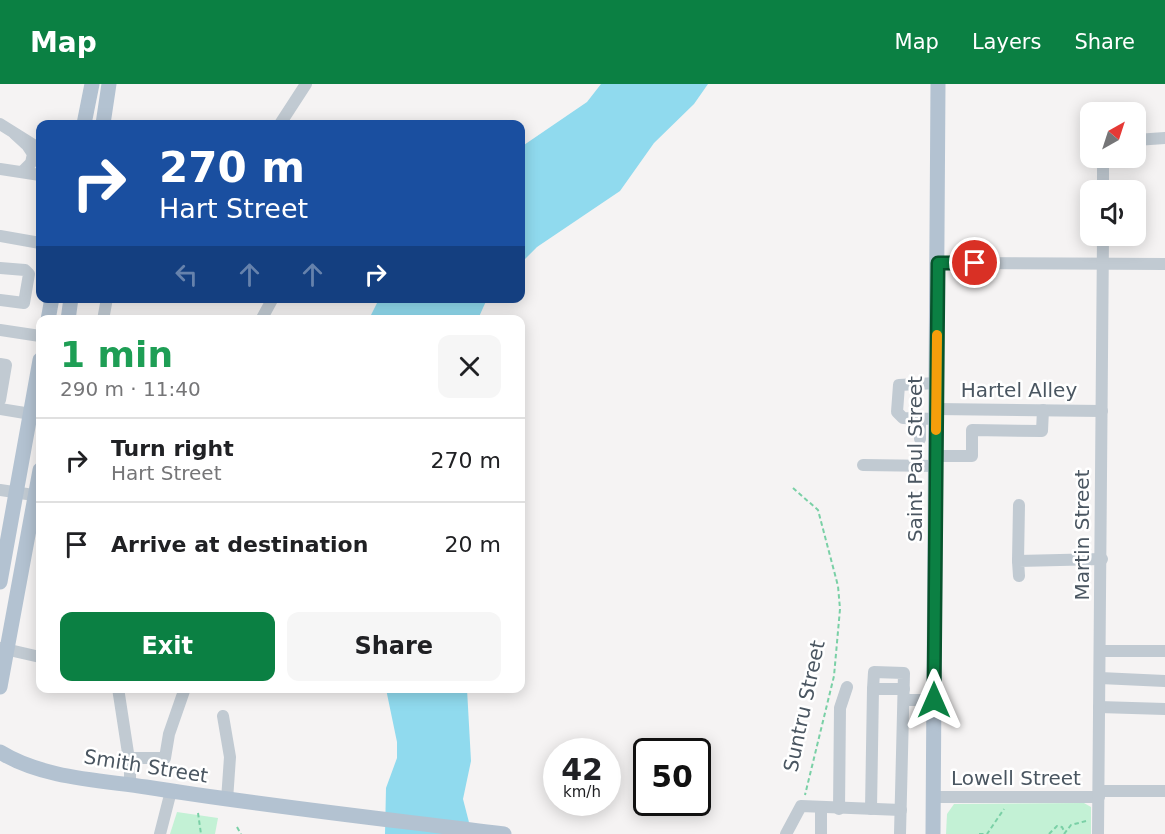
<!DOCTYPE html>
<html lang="en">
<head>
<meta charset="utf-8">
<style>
	body { margin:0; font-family:"DejaVu Sans",sans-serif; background:#f6f6f6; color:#202124; height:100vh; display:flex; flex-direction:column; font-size:22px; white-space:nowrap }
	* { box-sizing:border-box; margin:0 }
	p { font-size:20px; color:#757577 }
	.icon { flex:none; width:33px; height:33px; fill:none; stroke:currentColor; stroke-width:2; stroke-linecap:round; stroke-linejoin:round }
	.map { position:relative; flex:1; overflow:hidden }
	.drawer { position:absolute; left:36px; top:231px; width:489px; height:378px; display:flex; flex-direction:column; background:#fff; border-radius:12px; box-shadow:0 3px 15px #0003 }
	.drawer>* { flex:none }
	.hud { position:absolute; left:36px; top:36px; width:489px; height:183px; border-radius:12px; box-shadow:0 3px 15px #0003; background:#1a4fa0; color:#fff; overflow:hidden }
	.needle { width:39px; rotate:39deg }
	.fabs { position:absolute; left:1080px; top:18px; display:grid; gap:12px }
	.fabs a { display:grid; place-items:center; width:66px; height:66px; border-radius:12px; background:#fff; box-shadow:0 3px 15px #0003; font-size:30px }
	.speed { position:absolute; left:543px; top:654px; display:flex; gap:12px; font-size:30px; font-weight:700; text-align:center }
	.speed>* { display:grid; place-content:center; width:78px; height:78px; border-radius:50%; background:#fff; box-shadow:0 3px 15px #0003; line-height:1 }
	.speed small { font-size:15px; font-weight:400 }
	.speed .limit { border:3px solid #111; border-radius:9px; background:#fff; color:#111 }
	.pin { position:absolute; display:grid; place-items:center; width:51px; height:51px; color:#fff; margin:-26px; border:3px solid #fff; border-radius:50%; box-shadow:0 2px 6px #0007 }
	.me { position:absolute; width:66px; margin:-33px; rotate:0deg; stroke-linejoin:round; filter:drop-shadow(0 0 4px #0008) }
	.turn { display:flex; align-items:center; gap:21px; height:126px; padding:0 24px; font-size:27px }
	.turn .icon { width:78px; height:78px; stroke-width:2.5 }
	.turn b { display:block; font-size:42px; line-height:51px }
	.lanes { display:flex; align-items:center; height:57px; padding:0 24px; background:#0003; justify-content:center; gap:30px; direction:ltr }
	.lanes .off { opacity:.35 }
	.round { display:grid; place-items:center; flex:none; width:63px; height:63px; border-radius:12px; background:#f6f6f6 }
	.summary { display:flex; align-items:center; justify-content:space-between; height:102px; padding:0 24px }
	h1 { font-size:36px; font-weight:800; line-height:45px; color:#1e9e55 }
	.button { display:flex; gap:12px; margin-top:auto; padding:12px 24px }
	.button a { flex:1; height:69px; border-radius:12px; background:#0b8043; color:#fff; font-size:24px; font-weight:800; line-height:69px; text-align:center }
	.button a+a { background:#f6f6f6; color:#202124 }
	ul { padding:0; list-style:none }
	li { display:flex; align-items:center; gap:18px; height:84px; padding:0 24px; border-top:2px solid #e0e0e0 }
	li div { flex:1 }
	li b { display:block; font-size:22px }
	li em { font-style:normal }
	header { display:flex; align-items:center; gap:36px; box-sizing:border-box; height:84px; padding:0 30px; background:#0b8043; color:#fff }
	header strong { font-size:28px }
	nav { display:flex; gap:33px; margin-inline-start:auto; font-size:21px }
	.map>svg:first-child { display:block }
	.green { fill:#c3f1d5 }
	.water { fill:#90daee }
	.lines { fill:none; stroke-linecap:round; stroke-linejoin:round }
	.path { stroke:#7ad0a6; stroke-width:2; stroke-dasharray:4.5 3; stroke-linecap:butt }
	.minor { stroke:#c1cad2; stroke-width:12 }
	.major { stroke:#b3c2d1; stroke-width:15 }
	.route-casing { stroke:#07532c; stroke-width:15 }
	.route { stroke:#0b8043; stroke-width:10 }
	.slow { stroke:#f59e0b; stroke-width:10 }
	.labels { text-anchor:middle; stroke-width:5; stroke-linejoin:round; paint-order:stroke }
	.street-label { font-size:20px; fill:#4a5661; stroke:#fff }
</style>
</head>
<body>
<header>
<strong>Map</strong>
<nav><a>Map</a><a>Layers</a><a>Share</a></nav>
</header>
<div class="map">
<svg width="1165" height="750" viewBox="0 0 1165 750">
	<rect width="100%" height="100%" fill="#f5f3f3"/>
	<g class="green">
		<polygon points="1084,719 1091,723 1091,750 946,750 947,730 954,720"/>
		<polygon points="177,728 218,734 215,750 170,750"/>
	</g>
	<g class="water">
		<polygon points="601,0 708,0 694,20 654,59 620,107 537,163 521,179 521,63 587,18"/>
		<polygon points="379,215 379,214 487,215 478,235 369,235"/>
		<polygon points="386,605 467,605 471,677 463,715 472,750 385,750 386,704 397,674 397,658"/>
	</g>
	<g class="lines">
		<g class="path">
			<polyline points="793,404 818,426 838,502 840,525 834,592 805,711"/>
			<polyline points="198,729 201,750"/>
			<polyline points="237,743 241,750"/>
			<polyline points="979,750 987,750 1004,725"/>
			<polyline points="1049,750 1057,742 1062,743 1064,747"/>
			<polyline points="1064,750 1071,741 1086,737"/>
		</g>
		<g class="minor">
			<polyline points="0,40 40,65"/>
			<polyline points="280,40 306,0"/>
			<polyline points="15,50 27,61 33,70 31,79 22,88"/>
			<polyline points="1136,56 1165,54"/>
			<polyline points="0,85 40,91"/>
			<polyline points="1103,106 1103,74"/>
			<polyline points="0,152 40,159"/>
			<polyline points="938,179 1165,180"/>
			<polyline points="0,184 25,186 29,190 24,219 0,216"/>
			<polyline points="103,236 107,214"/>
			<polyline points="261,236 273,214"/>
			<polyline points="0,246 40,252"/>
			<polyline points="0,280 6,281 0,316"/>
			<polyline points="0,325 31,330"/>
			<polyline points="936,325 1102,327"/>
			<polyline points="936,335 903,334 897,328 899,301 936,299"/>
			<polyline points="920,355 920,335"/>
			<polyline points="936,372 972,372 972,346 1042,347 1043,326"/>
			<polyline points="863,381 935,382"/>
			<polyline points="0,406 40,412"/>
			<polyline points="1018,477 1019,421"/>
			<polyline points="1019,492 1018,477 1102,475"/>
			<polyline points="1,564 40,573"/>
			<polyline points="1102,567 1165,567"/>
			<polyline points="1100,594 1165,597"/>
			<polyline points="118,604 130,682 130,701"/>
			<polyline points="873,605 874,588 904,589 900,750"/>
			<polyline points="904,616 934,616"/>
			<polyline points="1099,623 1165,625"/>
			<polyline points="223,632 230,673 227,716"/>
			<polyline points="129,674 165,674 169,650 185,604"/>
			<polyline points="1099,707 1165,707"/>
			<polyline points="933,713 1099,713"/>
			<polyline points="839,725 840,624 847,603"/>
			<polyline points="871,725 873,605 904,605"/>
			<polyline points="160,750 171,707"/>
			<polyline points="786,750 801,722 901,726"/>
			<polyline points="821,750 821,725"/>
			<polyline points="1098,750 1103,152"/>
		</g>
		<g class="major">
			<polyline points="84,40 92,0"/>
			<polyline points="103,40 109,0"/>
			<polyline points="48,236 52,214"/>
			<polyline points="68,236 71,214"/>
			<polyline points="0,498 40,276"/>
			<polyline points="0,603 40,386"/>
			<path d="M0,668C42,694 98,696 146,703C265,722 385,735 504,750"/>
			<polyline points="933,750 938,0"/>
		</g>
	</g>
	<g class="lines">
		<g class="route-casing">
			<polyline id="route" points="934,616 938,179 975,179"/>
		</g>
		<use href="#route" class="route"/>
		<polyline class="slow" points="936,346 937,251"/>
	</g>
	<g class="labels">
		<g class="street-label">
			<text x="1019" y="313">Hartel Alley</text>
			<text transform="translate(915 375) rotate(-90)" y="7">Saint Paul Street</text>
			<text transform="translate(1082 451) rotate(-90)" y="7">Martin Street</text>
			<text transform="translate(804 622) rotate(-78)" y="7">Suntru Street</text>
			<text transform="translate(146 682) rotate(9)" y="7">Smith Street</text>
			<text x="1016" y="701">Lowell Street</text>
		</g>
	</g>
</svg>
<div class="fabs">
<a><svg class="needle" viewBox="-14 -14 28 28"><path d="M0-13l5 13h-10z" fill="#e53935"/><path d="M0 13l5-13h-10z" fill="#757577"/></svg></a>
<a><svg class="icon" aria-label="sound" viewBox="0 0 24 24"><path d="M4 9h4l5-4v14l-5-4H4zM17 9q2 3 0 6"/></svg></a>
</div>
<div class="speed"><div>42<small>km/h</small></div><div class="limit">50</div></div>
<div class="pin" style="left:975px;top:179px;background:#d93025"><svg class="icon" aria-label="arrive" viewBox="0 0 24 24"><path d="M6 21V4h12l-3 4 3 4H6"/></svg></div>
<svg class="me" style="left:934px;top:616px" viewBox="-20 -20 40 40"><path d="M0-17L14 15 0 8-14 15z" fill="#0b8043" stroke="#fff" stroke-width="4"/></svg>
<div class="hud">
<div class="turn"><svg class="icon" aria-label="right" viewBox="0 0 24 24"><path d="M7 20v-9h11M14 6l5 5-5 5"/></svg><div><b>270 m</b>Hart Street</div></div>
<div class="lanes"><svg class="icon off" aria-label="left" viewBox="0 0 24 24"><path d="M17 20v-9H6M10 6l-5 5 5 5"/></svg><svg class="icon off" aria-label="ahead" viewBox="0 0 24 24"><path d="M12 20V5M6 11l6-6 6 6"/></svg><svg class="icon off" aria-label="ahead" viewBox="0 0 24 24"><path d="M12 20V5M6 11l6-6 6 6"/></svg><svg class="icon" aria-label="right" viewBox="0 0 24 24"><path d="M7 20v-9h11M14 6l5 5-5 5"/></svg></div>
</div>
<section class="drawer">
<div class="summary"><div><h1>1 min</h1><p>290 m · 11:40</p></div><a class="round"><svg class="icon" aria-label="close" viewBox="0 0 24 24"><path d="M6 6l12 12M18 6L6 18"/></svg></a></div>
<ul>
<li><svg class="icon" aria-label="right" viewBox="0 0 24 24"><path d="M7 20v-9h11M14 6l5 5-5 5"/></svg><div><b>Turn right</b><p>Hart Street</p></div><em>270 m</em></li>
<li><svg class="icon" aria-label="arrive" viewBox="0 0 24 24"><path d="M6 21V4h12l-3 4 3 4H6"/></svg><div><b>Arrive at destination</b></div><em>20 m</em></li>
</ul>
<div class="button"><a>Exit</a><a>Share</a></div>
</section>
</div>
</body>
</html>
